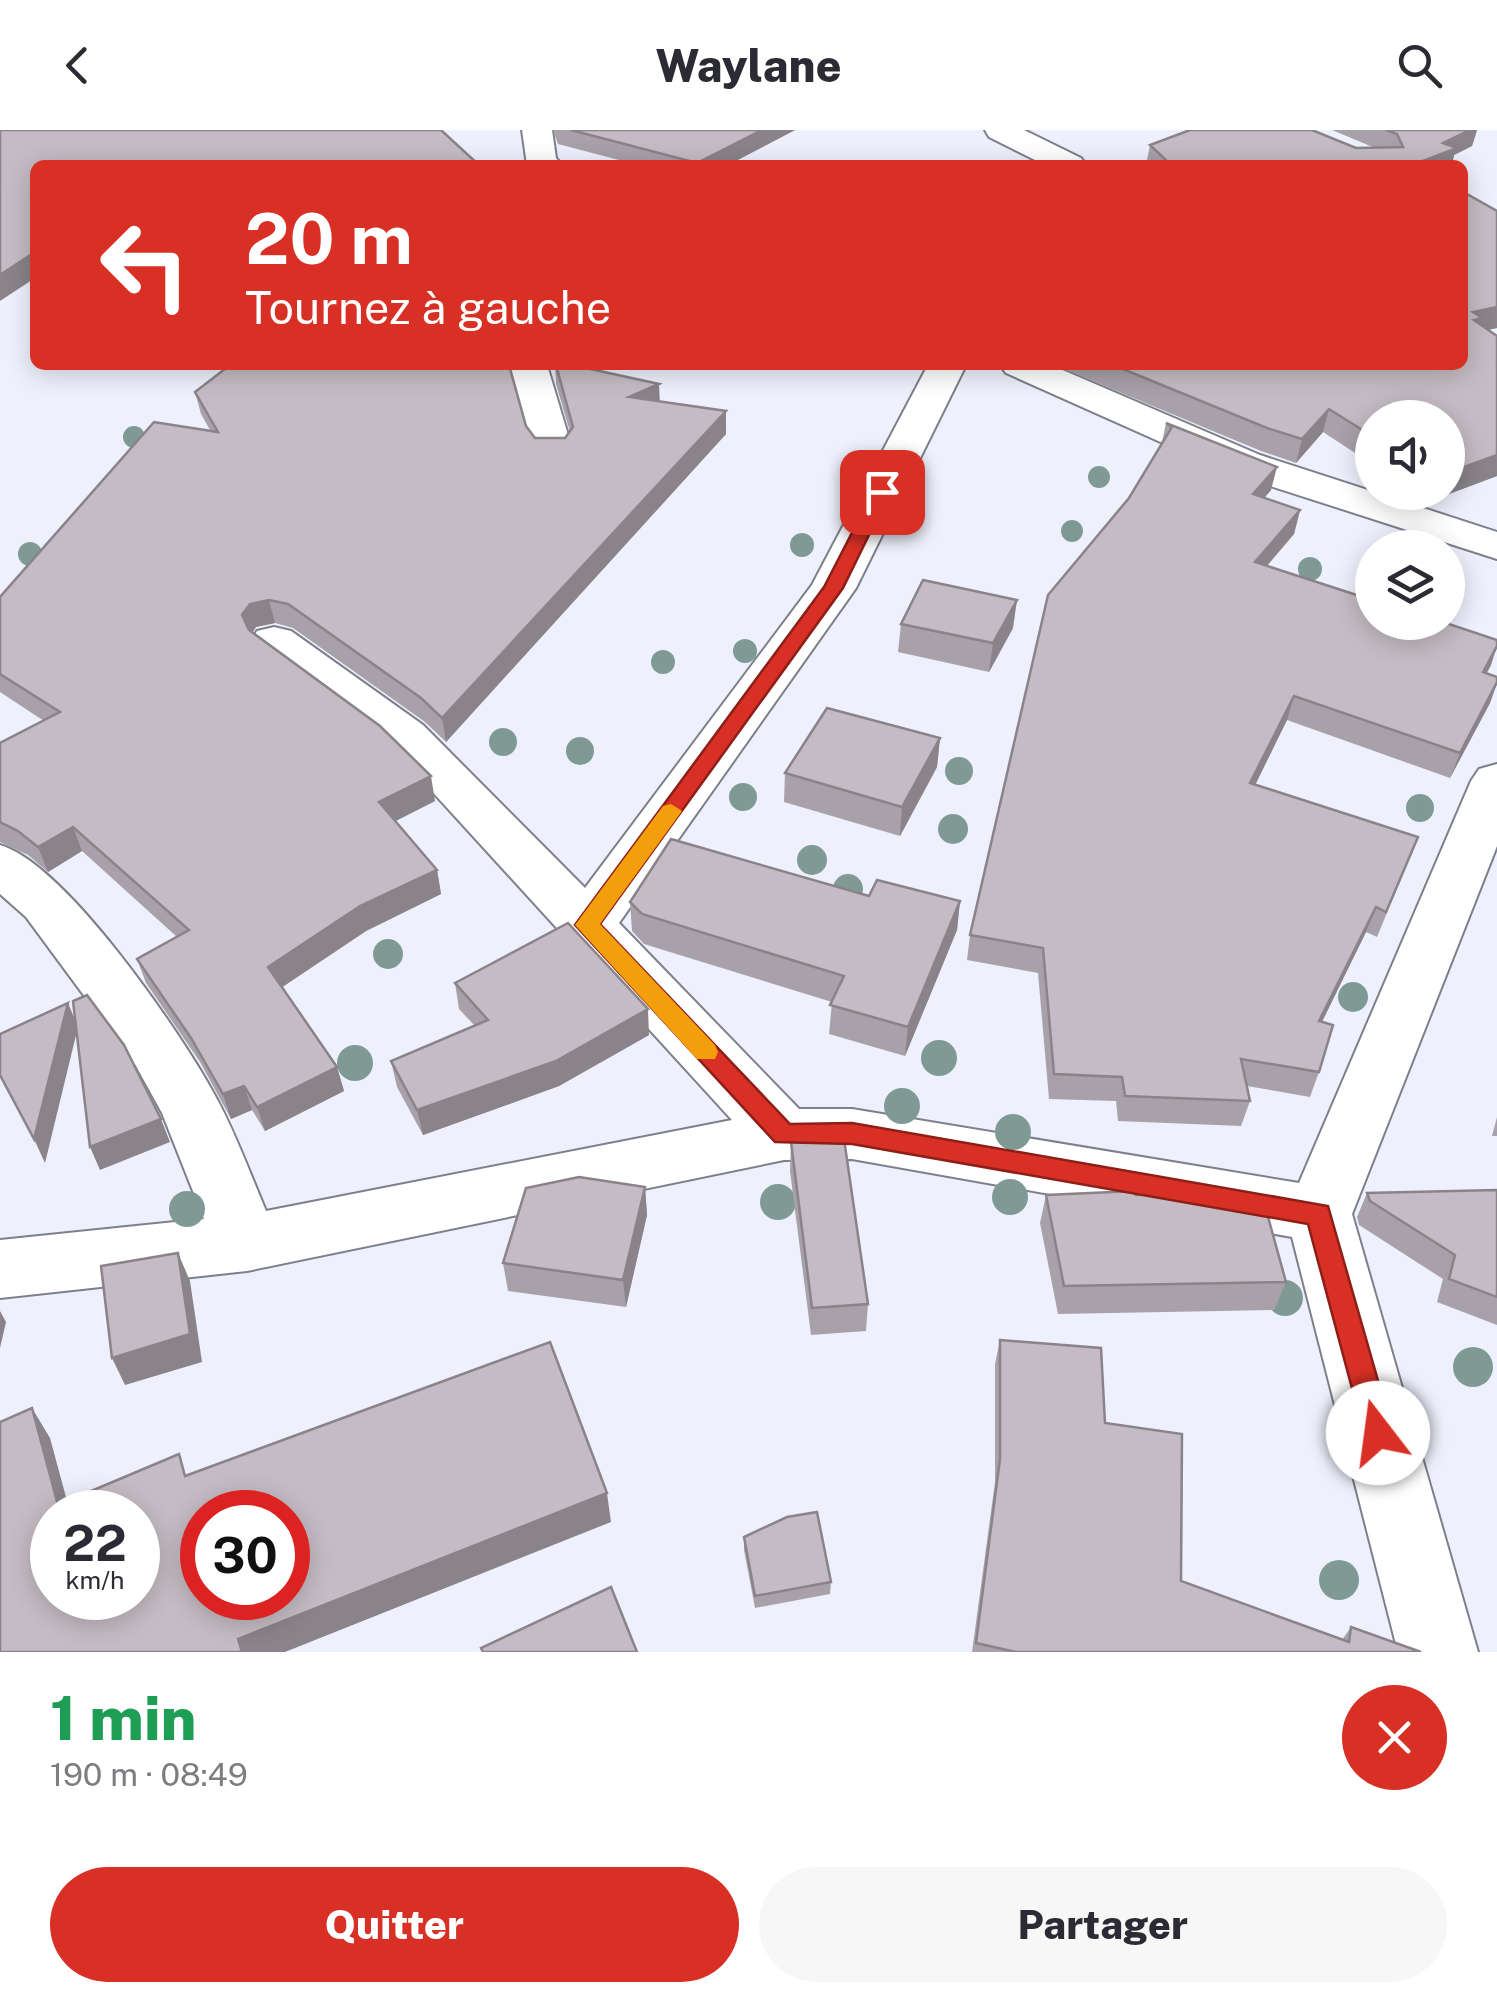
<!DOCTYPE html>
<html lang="fr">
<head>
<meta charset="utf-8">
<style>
	body { margin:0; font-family:"Public Sans",sans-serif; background:#f7f7f7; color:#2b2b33; height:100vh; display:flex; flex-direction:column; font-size:38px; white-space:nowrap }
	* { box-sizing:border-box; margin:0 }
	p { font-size:32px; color:#7c7c81 }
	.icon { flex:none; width:55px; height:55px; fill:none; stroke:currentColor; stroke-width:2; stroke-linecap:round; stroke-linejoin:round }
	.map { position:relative; height:1522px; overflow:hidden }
	.drawer { display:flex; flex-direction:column; background:#fff; flex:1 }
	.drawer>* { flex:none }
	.guide { position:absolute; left:30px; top:30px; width:1438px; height:210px; border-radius:15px; box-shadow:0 5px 25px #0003; background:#d93025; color:#fff; overflow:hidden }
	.controls { position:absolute; left:1355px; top:270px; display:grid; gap:20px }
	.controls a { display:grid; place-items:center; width:110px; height:110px; border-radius:50%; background:#fff; box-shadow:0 5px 25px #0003; font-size:50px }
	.speed { position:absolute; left:30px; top:1360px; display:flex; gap:20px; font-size:50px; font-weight:700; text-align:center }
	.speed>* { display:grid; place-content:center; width:130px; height:130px; border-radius:50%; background:#fff; box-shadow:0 5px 25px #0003; line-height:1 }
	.speed small { font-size:25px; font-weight:400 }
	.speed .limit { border:15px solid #d22; background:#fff; color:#111 }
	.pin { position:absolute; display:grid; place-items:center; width:85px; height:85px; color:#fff; margin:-42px; border-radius:20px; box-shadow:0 5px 15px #0006 }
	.me { position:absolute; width:110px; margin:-55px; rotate:345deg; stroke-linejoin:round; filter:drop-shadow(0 0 8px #0008) }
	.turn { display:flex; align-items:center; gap:35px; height:210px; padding:0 50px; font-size:45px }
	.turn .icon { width:130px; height:130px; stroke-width:2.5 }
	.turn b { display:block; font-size:70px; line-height:85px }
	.round { display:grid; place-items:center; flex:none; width:105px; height:105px; border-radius:52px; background:#f7f7f7 }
	.headline { display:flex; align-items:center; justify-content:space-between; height:170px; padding:0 50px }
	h1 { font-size:60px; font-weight:800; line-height:75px; color:#1e9e55 }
	.cta { display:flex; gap:20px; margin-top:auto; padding:20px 50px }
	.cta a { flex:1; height:115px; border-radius:60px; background:#d93025; color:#fff; font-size:40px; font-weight:800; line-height:115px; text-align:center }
	.cta a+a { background:#f7f7f7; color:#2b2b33 }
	header { display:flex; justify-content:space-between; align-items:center; height:130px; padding:0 50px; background:#fff; font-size:45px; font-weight:800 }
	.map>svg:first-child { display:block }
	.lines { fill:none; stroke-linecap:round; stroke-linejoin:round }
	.minor-casing { stroke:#7d808b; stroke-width:4 }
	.minor { fill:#fff; fill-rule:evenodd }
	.tree { fill:#7f9a94 }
	.wall { fill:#a9a1a9 }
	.shaded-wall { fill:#8a8389 }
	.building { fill:#c5bbc4; stroke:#8a8389; stroke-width:2.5; fill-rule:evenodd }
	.route { fill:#d93025; stroke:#8d1f18; stroke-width:2.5 }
	.slow { fill:#f59e0b }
</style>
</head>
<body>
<header><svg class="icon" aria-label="back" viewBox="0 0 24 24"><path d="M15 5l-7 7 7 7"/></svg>Waylane<svg class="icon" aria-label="search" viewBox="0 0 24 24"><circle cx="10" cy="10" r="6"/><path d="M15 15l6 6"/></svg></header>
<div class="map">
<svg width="1497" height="1522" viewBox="0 0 1497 1522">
	<rect width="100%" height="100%" fill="#eef1fd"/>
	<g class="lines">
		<g class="minor-casing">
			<g id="minor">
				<polygon points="522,0 552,0 556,28 562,35 527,35"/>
				<polygon points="985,0 1024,0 1081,28 1086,35 1045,35 989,7"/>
				<polygon points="509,235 547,235 572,318 566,327 552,330 538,327 532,318"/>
				<path d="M928,235H966L856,458L619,793L799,979H852L1299,1053L1471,651L1479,639L1497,634V716L1352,1084L1478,1522H1398L1292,1107L852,1029L784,1030L247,1141L0,1168V1110L204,1089L162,983L136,936L26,787L0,764V715C65,734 179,900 213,962C234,999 249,1041 266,1081L732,990L418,646L387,617L257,521L251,511L257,501L274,497L291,501L423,595L585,758L812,455Z"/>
				<polygon points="1000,235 1051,235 1260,325 1497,402 1497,429 1230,343 1006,243"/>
			</g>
		</g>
		<use href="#minor" class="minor"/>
	</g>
	<g class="tree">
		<circle cx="134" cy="307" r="11"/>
		<circle cx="1099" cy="347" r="11"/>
		<circle cx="1072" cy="401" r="11"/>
		<circle cx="802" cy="415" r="12"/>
		<circle cx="30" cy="424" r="12"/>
		<circle cx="1310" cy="439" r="12"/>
		<circle cx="745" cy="521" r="12"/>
		<circle cx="663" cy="532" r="12"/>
		<circle cx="503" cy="612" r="14"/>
		<circle cx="580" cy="621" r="14"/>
		<circle cx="959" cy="641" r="14"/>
		<circle cx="743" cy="667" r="14"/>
		<circle cx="1420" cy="678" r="14"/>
		<circle cx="953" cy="699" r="15"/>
		<circle cx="812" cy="730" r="15"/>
		<circle cx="848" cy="759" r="15"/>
		<circle cx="388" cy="824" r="15"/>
		<circle cx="1353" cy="867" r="15"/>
		<circle cx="939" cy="928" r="18"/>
		<circle cx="355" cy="933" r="18"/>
		<circle cx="902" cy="976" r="18"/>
		<circle cx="1013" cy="1002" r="18"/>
		<circle cx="1010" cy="1067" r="18"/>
		<circle cx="778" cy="1072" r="18"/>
		<circle cx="187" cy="1079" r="18"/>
		<circle cx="1285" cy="1168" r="18"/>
		<circle cx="1473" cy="1237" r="20"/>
		<circle cx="1339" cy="1450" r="20"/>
	</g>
	<g class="wall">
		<polygon points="553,0 795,0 728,35 638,35 558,14"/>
		<polygon points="1332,0 1477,0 1472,16 1454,25 1452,35 1146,35 1150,15 1375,18"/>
		<polygon points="1467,64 1497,81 1497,198 1488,200 1497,346 1430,371 1417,362 1448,362 1448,288 1372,288 1372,334 1323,302 1296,333 1261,321 1054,235 1462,235"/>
		<polygon points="555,235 659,254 659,271 726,281 726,304 446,612 425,592 293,498 275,493 256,497 252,503 435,671 395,691 437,740 441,764 366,801 282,857 337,937 344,961 265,1001 252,980 231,989 200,932 146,853 137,829 177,807 82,721 48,742 28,725 0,712 0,613 44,591 0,562 0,467 210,300 201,284 195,262 526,296 535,308 565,308 570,302 556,254"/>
		<polygon points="1166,293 1271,360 1264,368 1300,380 1294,404 1267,436 1491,535 1486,543 1497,554 1490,573 1450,648 1287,590 1255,654 1408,732 1377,807 1366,802 1322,892 1319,942 1310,967 1247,956 1250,971 1241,996 1118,991 1116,971 1049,969 1038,843 967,830 970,805 1129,368 1162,312"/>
		<polygon points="901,494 1013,498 989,542 898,522"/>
		<polygon points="940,608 937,637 900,706 784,672 785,643"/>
		<polygon points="869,766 960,771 957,800 905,926 829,904 832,872 644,814 632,801 630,772"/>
		<polygon points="455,853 649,905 559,956 423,1005 397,957 391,931 475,896 459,879"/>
		<polygon points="1497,987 1497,1006 1492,1006"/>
		<polygon points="791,1012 868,1174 866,1201 811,1205 790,1041"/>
		<polygon points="645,1057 647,1085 626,1177 508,1161 503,1133"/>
		<polygon points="1497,1060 1497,1195 1437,1172 1443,1149 1359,1095 1357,1087 1367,1063"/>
		<polygon points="1046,1065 1136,1065 1286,1152 1274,1180 1058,1184 1040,1093"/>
		<polygon points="1000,1210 1105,1293 1181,1451 1342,1510 1351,1497 1421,1522 972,1522 995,1352 995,1234"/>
		<polygon points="744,1407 831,1452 830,1464 755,1478 744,1420"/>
	</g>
	<g class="shaded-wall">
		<polygon points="762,0 795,0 728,35 697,35 697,33"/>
		<polygon points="1470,0 1477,0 1472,16 1454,25 1452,35 1422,35 1423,31 1443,13"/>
		<polygon points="35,122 35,148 0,171 0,145"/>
		<polygon points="1497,177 1497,198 1477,202 1473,182"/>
		<polygon points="659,254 660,276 629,267"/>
		<polygon points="1329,279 1323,302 1296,333 1302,309"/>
		<polygon points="726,281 726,304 446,612 442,588"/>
		<polygon points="1497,325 1497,346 1430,371 1432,362 1448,362 1448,343"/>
		<polygon points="1277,337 1271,360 1247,388 1253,364"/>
		<polygon points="1300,380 1294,404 1249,456 1255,432"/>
		<polygon points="269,470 275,493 256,497 248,509 242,485 250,474"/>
		<polygon points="1017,470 1013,498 989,542 993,513"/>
		<polygon points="1497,516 1491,535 1474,567 1483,542"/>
		<polygon points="1497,552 1490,573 1450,648 1460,623"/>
		<polygon points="1294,566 1287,590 1244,678 1250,653"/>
		<polygon points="940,608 937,637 900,706 902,677"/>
		<polygon points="431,646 435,671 384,697 379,672"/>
		<polygon points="73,697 82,721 48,742 38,717"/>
		<polygon points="437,740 441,764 366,801 275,862 268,837 360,776"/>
		<polygon points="960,771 957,800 905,926 908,897"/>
		<polygon points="1376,777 1366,802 1310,916 1319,891"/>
		<polygon points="68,873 78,897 45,1033 34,1009"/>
		<polygon points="648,879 649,905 559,956 423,1005 417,980"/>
		<polygon points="337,937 344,961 265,1001 257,977"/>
		<polygon points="244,956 252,980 231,989 223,964"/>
		<polygon points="161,989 170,1012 100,1040 90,1017"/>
		<polygon points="645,1057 647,1085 626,1177 623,1150"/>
		<polygon points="178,1123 190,1151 202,1232 125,1255 112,1228"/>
		<polygon points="0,1181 6,1192 0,1218"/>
		<polygon points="32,1278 50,1308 70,1382 58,1375"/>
		<polygon points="607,1363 611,1392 285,1522 242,1522 238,1509"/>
	</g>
	<g class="building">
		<polygon points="0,0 441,0 479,35 35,35 35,122 0,145"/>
		<polygon points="571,0 762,0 697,33"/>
		<polygon points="1190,0 1312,0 1356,18 1403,17 1397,4 1386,0 1470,0 1443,13 1457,18 1423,31 1428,35 1171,35 1150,15"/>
		<polygon points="1462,57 1467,64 1497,81 1497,177 1473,182 1482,188 1474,190 1497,206 1497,325 1448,343 1448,288 1372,288 1372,306 1329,279 1302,309 1267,298 1113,235 1462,235"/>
		<polygon points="230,235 509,235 526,296 535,308 565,308 573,297 556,235 572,235 659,254 629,267 726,281 442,588 421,568 288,474 269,470 250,474 242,485 249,500 380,596 431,646 379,672 437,740 360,776 268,837 337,937 257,977 244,956 223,964 191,908 137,829 189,800 73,697 38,717 18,701 0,692 0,613 60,582 0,544 0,467 154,292 218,302 195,262"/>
		<polygon points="1166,293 1277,337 1253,364 1300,380 1255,432 1372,470 1372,492 1443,492 1497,510 1497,516 1483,542 1497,547 1497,552 1460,623 1294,566 1250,653 1418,707 1386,782 1376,777 1319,891 1333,895 1319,942 1241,929 1250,971 1125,966 1122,947 1054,944 1043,818 970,805 1048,465 1129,368 1172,297"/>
		<polygon points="923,450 1017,470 993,513 901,494"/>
		<polygon points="827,578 940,608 902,677 785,643"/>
		<polygon points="671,709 869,766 877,750 960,771 908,897 830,875 844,846 642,784 630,772"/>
		<polygon points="568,793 648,879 556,931 417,980 391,931 488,890 455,853"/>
		<polygon points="87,865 124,915 161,989 90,1017 73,871"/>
		<polygon points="68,873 34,1009 0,945 0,904"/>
		<polygon points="844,1009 868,1174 812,1178 791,1012"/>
		<polygon points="579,1047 645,1057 623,1150 503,1133 526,1058"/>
		<polygon points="1497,1060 1497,1167 1449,1149 1455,1125 1370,1071 1367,1063"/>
		<polygon points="1135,1061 1136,1065 1194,1064 1265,1076 1286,1152 1064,1156 1046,1065"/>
		<polygon points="178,1123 190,1204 112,1228 101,1136"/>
		<polygon points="1000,1210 1101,1218 1105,1293 1182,1304 1181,1451 1349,1512 1351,1497 1421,1522 1016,1522 976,1513 1000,1329"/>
		<path d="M550,1212L607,1363L238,1509L242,1522H0V1292L32,1278L58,1375L179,1324L185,1346ZM52,1382H138V1468H52ZM202,1382H288V1468H202Z"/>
		<polygon points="817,1382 831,1452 755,1466 744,1407 787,1387"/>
		<polygon points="611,1457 637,1522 483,1522 481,1518"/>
	</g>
	<polygon class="route" points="882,357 890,362 843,458 600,794 790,994 852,993 1328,1076 1393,1303 1389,1313 1378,1317 1368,1313 1364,1303 1308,1094 852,1014 775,1012 575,795 824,457 873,362"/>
	<polygon class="slow" points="671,674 682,681 600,794 715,915 718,922 715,929 697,929 575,795 663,676"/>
</svg>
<div class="controls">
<a><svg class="icon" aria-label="sound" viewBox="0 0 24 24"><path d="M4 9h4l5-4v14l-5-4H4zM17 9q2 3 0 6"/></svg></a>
<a><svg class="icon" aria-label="layers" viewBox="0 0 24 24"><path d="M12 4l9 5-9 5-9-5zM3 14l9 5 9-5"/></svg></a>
</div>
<div class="speed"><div>22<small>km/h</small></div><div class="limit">30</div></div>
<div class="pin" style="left:882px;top:362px;background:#d93025"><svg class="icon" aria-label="arrive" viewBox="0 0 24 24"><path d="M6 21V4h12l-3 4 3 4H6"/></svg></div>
<svg class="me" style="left:1378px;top:1303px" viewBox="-20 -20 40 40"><circle r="19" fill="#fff"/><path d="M0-13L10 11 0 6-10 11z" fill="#d93025"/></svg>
<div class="guide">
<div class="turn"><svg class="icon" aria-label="left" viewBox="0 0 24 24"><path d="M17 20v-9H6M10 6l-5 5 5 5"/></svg><div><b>20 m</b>Tournez à gauche</div></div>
</div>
</div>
<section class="drawer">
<div class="headline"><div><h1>1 min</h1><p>190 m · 08:49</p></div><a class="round" style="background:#d93025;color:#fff"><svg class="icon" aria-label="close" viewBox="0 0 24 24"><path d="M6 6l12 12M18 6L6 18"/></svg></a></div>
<div class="cta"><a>Quitter</a><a>Partager</a></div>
</section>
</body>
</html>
